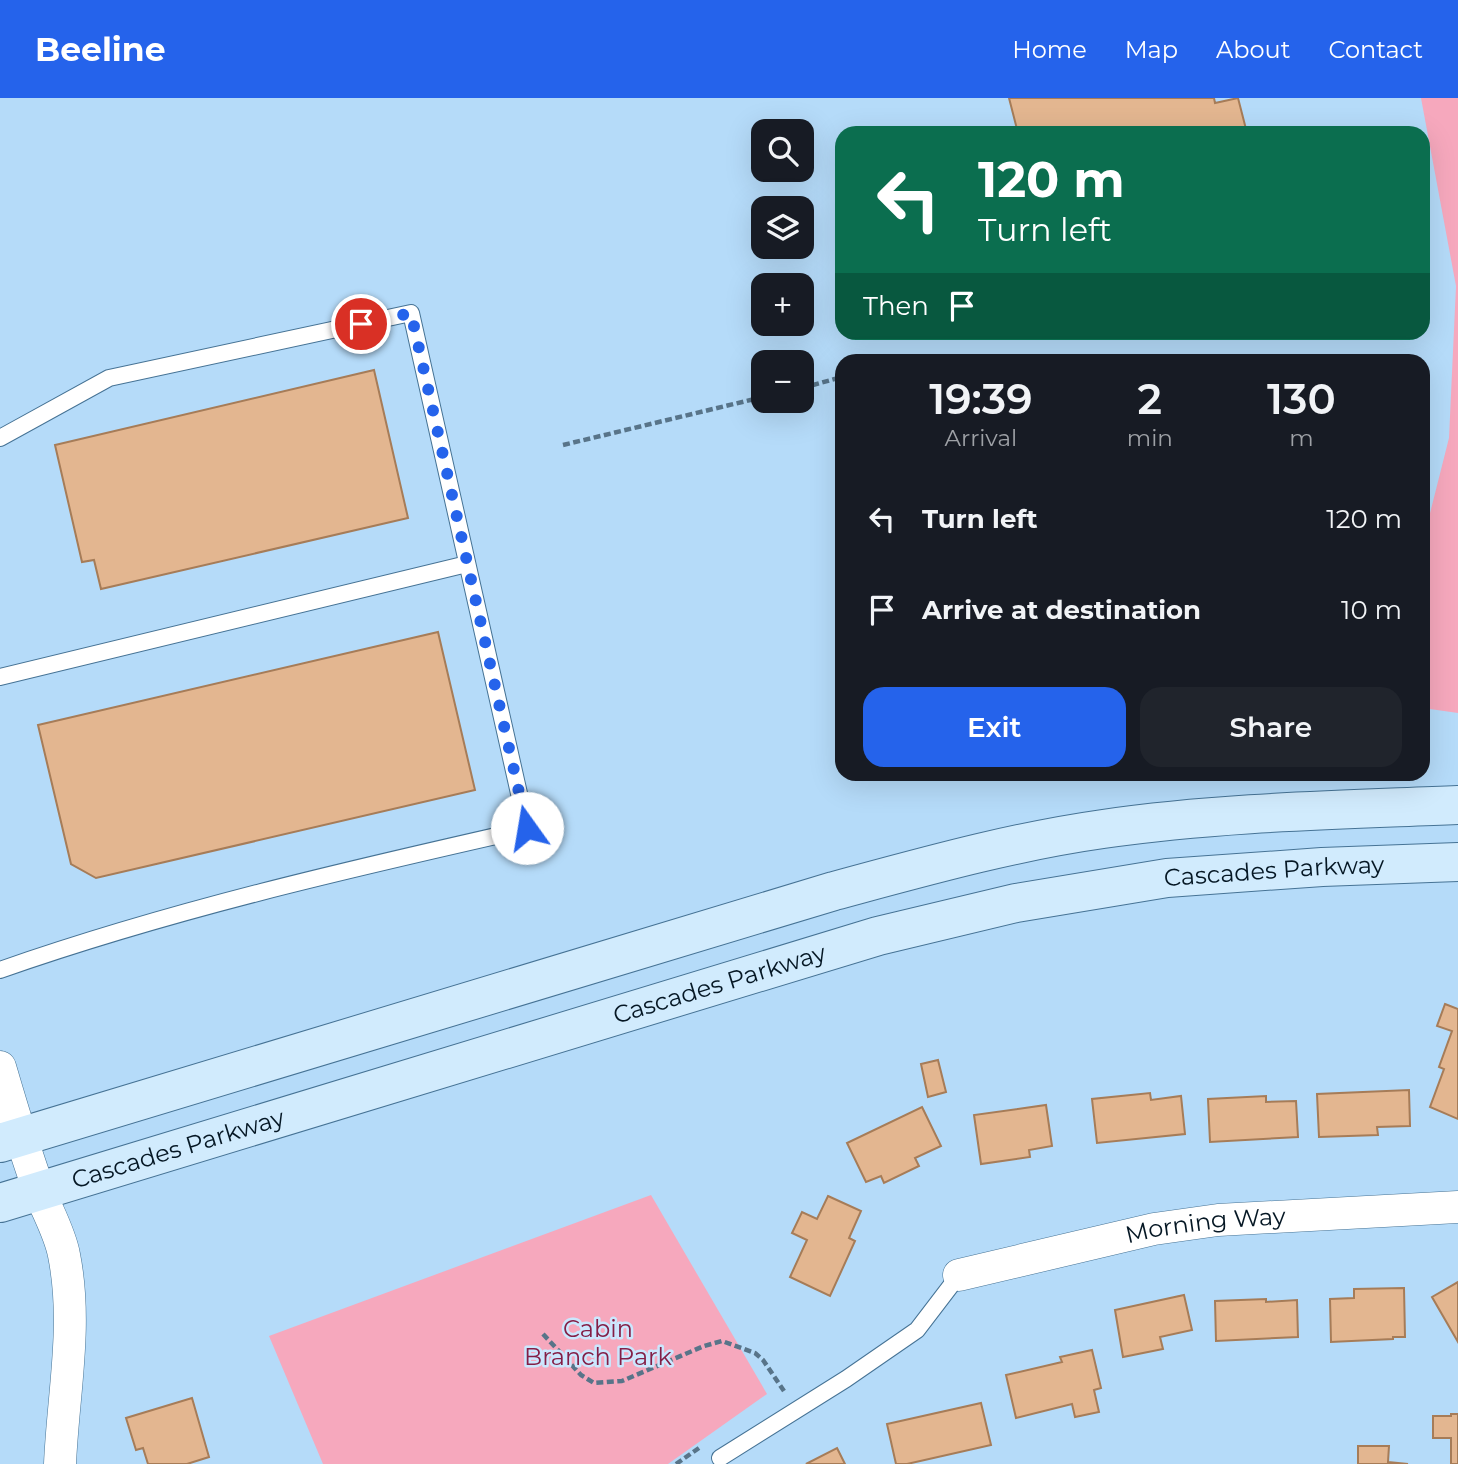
<!DOCTYPE html>
<html lang="en">
<head>
<meta charset="utf-8">
<style>
	body { margin:0; font-family:Montserrat,sans-serif; background:#20242c; color:#f1f3f6; height:100vh; display:flex; flex-direction:column; font-size:26px; white-space:nowrap }
	* { box-sizing:border-box; margin:0 }
	p { font-size:23px; color:#9ea1a6 }
	.icon { flex:none; width:38px; height:38px; fill:none; stroke:currentColor; stroke-width:2; stroke-linecap:round; stroke-linejoin:round }
	.map { position:relative; flex:1; overflow:hidden }
	.sheet { position:absolute; left:835px; top:256px; width:595px; height:427px; display:flex; flex-direction:column; background:#171b24; border-radius:21px; box-shadow:0 7px 28px #0002 }
	.sheet>* { flex:none }
	.banner { position:absolute; left:835px; top:28px; width:595px; height:214px; border-radius:21px; box-shadow:0 7px 28px #0002; background:#0b6e4f; color:#fff; overflow:hidden }
	.tools { position:absolute; left:751px; top:21px; display:grid; gap:14px }
	.tools a { display:grid; place-items:center; width:63px; height:63px; border-radius:14px; background:#171b24; box-shadow:0 7px 28px #0002; font-size:35px }
	.pin { position:absolute; display:grid; place-items:center; width:60px; height:60px; color:#fff; margin:-30px; border:4px solid #fff; border-radius:50%; box-shadow:0 2px 7px #0007 }
	.me { position:absolute; width:77px; margin:-38px; rotate:347deg; stroke-linejoin:round; filter:drop-shadow(0 0 5px #0008) }
	.turn { display:flex; align-items:center; gap:24px; height:147px; padding:0 28px; font-size:32px }
	.turn .icon { width:91px; height:91px; stroke-width:2.5 }
	.turn b { display:block; font-size:49px; line-height:60px }
	.then { display:flex; align-items:center; height:66px; padding:0 28px; background:#0003; gap:14px; font-size:26px }
	.eta { display:flex; justify-content:space-evenly; align-items:center; height:119px; text-align:center }
	.eta b { font-size:42px; font-weight:600; line-height:49px }
	.cta { display:flex; gap:14px; margin-top:auto; padding:14px 28px }
	.cta a { flex:1; height:80px; border-radius:21px; background:#2563eb; color:#fff; font-size:28px; font-weight:600; line-height:80px; text-align:center }
	.cta a+a { background:#20242c; color:#f1f3f6 }
	ul { padding:0; list-style:none }
	li { display:flex; align-items:center; gap:21px; height:91px; padding:0 28px }
	li div { flex:1 }
	li b { display:block; font-size:26px }
	li em { font-style:normal }
	header { display:flex; align-items:center; gap:42px; box-sizing:border-box; height:98px; padding:0 35px; background:#2563eb; color:#fff }
	header strong { font-size:33px }
	nav { display:flex; gap:38px; margin-inline-start:auto; font-size:24px }
	.map>svg:first-child { display:block }
	.green { fill:#f6a8bd }
	.building { fill:#e3b690; stroke:#a67c58; stroke-width:2 }
	.lines { fill:none; stroke-linecap:round; stroke-linejoin:round }
	.service-casing { stroke:#467395; stroke-width:18 }
	.minor-casing { stroke:#467395; stroke-width:33 }
	.secondary-casing { stroke:#467395; stroke-width:40 }
	.path { stroke:#587489; stroke-width:4.5; stroke-dasharray:7 3.5; stroke-linecap:butt }
	.service { stroke:#fff; stroke-width:16 }
	.minor { stroke:#fff; stroke-width:32 }
	.secondary { stroke:#d1ebfd; stroke-width:38 }
	.route { stroke:#2563eb; stroke-width:12; stroke-dasharray:0 21.6 }
	.labels { text-anchor:middle; stroke-width:5; stroke-linejoin:round; paint-order:stroke }
	.street-label { font-size:24px; fill:#051724; stroke:#cbe7fe }
	.park-label { font-size:24px; fill:#841e46; stroke:#cbe7fe }
</style>
</head>
<body>
<header>
<strong>Beeline</strong>
<nav><a>Home</a><a>Map</a><a>About</a><a>Contact</a></nav>
</header>
<div class="map">
<svg width="1458" height="1366" viewBox="0 0 1458 1366">
	<rect width="100%" height="100%" fill="#b5dbf9"/>
	<g class="green">
		<polygon points="1421,0 1458,0 1458,615 1423,610 1423,443 1449,340 1456,188"/>
		<polygon points="651,1097 767,1296 668,1366 323,1366 269,1238"/>
	</g>
	<g class="building">
		<polygon points="1009,0 1214,0 1215,5 1238,0 1247,35 1018,35"/>
		<polygon points="374,272 408,420 101,491 94,462 82,464 55,347"/>
		<polygon points="438,534 475,692 96,780 71,766 38,627"/>
		<polygon points="1445,906 1458,911 1458,1021 1430,1009 1444,971 1439,969 1452,933 1437,928"/>
		<polygon points="938,962 946,994 928,999 921,966"/>
		<polygon points="1409,992 1410,1028 1377,1029 1378,1037 1319,1039 1317,996"/>
		<polygon points="1150,995 1151,1002 1181,998 1185,1036 1097,1045 1092,1001"/>
		<polygon points="1266,998 1266,1004 1296,1003 1298,1039 1210,1044 1208,1001"/>
		<polygon points="1046,1007 1052,1048 1029,1052 1030,1059 981,1066 974,1017"/>
		<polygon points="922,1009 941,1048 915,1060 919,1068 884,1085 881,1078 866,1084 847,1045"/>
		<polygon points="828,1098 861,1113 849,1140 855,1143 830,1198 790,1179 807,1142 792,1135 802,1114 817,1121"/>
		<polygon points="1458,1184 1458,1244 1432,1199"/>
		<polygon points="1404,1190 1405,1239 1393,1239 1393,1241 1331,1244 1330,1201 1354,1200 1354,1191"/>
		<polygon points="1184,1197 1192,1232 1160,1239 1163,1251 1123,1259 1115,1212"/>
		<polygon points="1266,1201 1266,1204 1297,1202 1298,1239 1216,1243 1215,1203"/>
		<polygon points="1092,1252 1101,1290 1094,1292 1099,1314 1075,1319 1072,1306 1016,1320 1006,1277 1062,1264 1060,1259"/>
		<polygon points="192,1300 209,1359 187,1366 148,1366 143,1350 136,1352 126,1320"/>
		<polygon points="981,1305 991,1347 907,1366 896,1366 887,1326"/>
		<polygon points="1451,1316 1458,1316 1458,1366 1451,1366 1451,1340 1433,1340 1433,1318 1451,1318"/>
		<polygon points="1358,1348 1389,1348 1388,1364 1408,1366 1358,1366"/>
		<polygon points="837,1350 845,1366 806,1366"/>
	</g>
	<g class="lines">
		<g class="service-casing">
			<g id="service">
				<path d="M0,340L109,280L411,215L527,731C350,771 171,812 0,872"/>
				<polyline points="0,579 467,466"/>
				<polyline points="720,1360 846,1281 917,1232 959,1177"/>
			</g>
		</g>
		<g class="minor-casing">
			<g id="minor">
				<path d="M0,969C12,1010 24,1051 39,1092C47,1113 60,1135 64,1157C78,1227 63,1296 60,1366"/>
				<path id="s1" d="M959,1177L1154,1131L1218,1122L1458,1109"/>
			</g>
		</g>
		<g class="secondary-casing">
			<g id="secondary">
				<path d="M0,1045L834,793C923,769 1011,744 1103,731C1220,714 1339,712 1458,707"/>
				<path id="s2" d="M0,1105L878,838L1016,805L1167,780L1322,769L1458,764"/>
			</g>
		</g>
		<g class="path">
			<polyline points="802,290 842,279"/>
			<polyline points="563,347 763,299"/>
			<polyline points="543,1236 581,1277 594,1285 622,1283 704,1248 722,1243 755,1255 763,1262 784,1293"/>
			<polyline points="676,1366 699,1350"/>
		</g>
		<use href="#service" class="service"/>
		<use href="#minor" class="minor"/>
		<use href="#secondary" class="secondary"/>
	</g>
	<g class="lines">
		<polyline class="route" points="361,226 411,215 527,730"/>
	</g>
	<g class="labels">
		<g class="street-label">
			<text dy="8" stroke="none"><textPath href="#s2" startOffset="1320">Cascades Parkway</textPath></text>
			<text dy="8" stroke="none"><textPath href="#s2" startOffset="752">Cascades Parkway</textPath></text>
			<text dy="8" stroke="none"><textPath href="#s2" startOffset="186">Cascades Parkway</textPath></text>
			<text dy="8" stroke="none"><textPath href="#s1" startOffset="252">Morning Way</textPath></text>
		</g>
		<g class="park-label">
			<text x="598" y="1239">Cabin<tspan x="598" dy="28">Branch Park</tspan></text>
		</g>
	</g>
</svg>
<div class="tools">
<a><svg class="icon" aria-label="search" viewBox="0 0 24 24"><circle cx="10" cy="10" r="6"/><path d="M15 15l6 6"/></svg></a>
<a><svg class="icon" aria-label="layers" viewBox="0 0 24 24"><path d="M12 4l9 5-9 5-9-5zM3 14l9 5 9-5"/></svg></a>
<a>+</a>
<a>−</a>
</div>
<div class="pin" style="left:361px;top:226px;background:#d93025"><svg class="icon" aria-label="arrive" viewBox="0 0 24 24"><path d="M6 21V4h12l-3 4 3 4H6"/></svg></div>
<svg class="me" style="left:527px;top:730px" viewBox="-20 -20 40 40"><circle r="19" fill="#fff"/><path d="M0-13L10 11 0 6-10 11z" fill="#2563eb"/></svg>
<div class="banner">
<div class="turn"><svg class="icon" aria-label="left" viewBox="0 0 24 24"><path d="M17 20v-9H6M10 6l-5 5 5 5"/></svg><div><b>120 m</b>Turn left</div></div>
<div class="then">Then<svg class="icon" aria-label="arrive" viewBox="0 0 24 24"><path d="M6 21V4h12l-3 4 3 4H6"/></svg></div>
</div>
<section class="sheet">
<div class="eta">
<div><b>19:39</b><p>Arrival</p></div>
<div><b>2</b><p>min</p></div>
<div><b>130</b><p>m</p></div>
</div>
<ul>
<li><svg class="icon" aria-label="left" viewBox="0 0 24 24"><path d="M17 20v-9H6M10 6l-5 5 5 5"/></svg><div><b>Turn left</b></div><em>120 m</em></li>
<li><svg class="icon" aria-label="arrive" viewBox="0 0 24 24"><path d="M6 21V4h12l-3 4 3 4H6"/></svg><div><b>Arrive at destination</b></div><em>10 m</em></li>
</ul>
<div class="cta"><a>Exit</a><a>Share</a></div>
</section>
</div>
</body>
</html>
